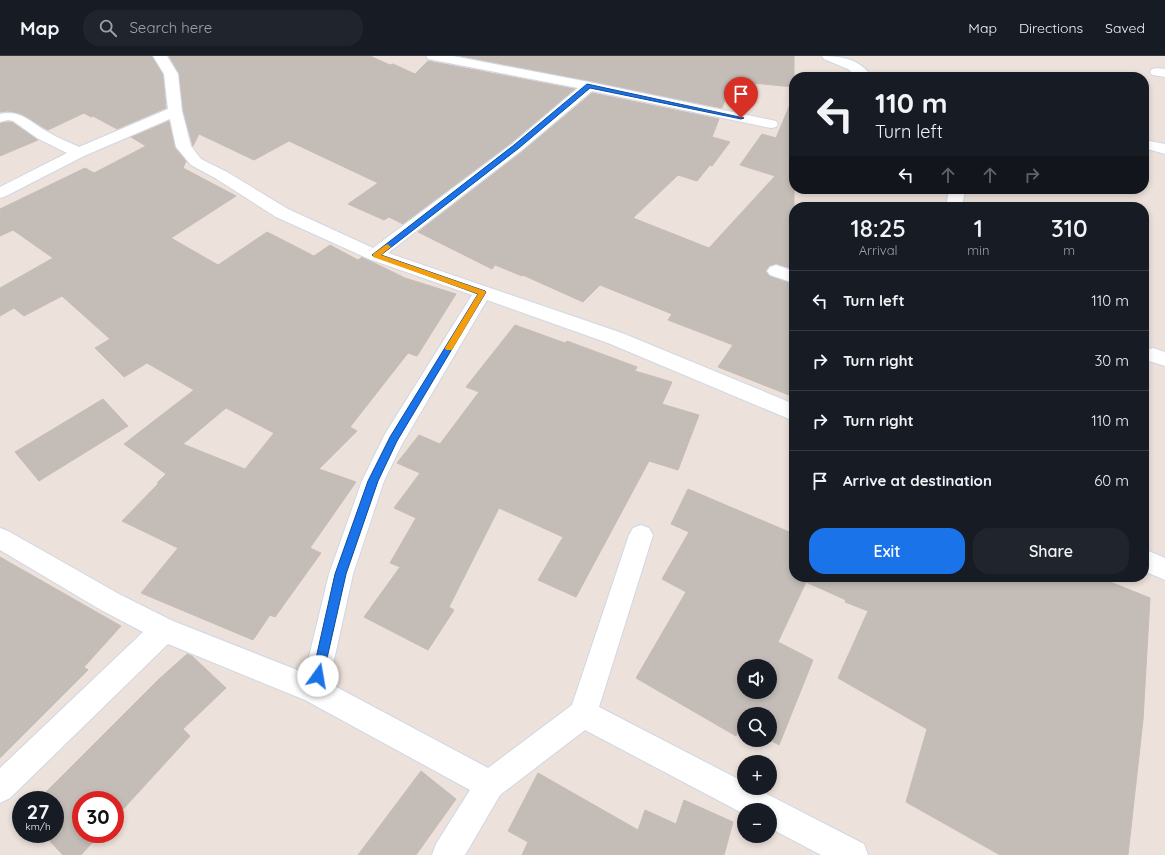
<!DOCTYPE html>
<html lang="en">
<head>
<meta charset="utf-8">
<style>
	body { margin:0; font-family:Quicksand,sans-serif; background:#20242c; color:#f1f3f6; height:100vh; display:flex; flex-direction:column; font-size:15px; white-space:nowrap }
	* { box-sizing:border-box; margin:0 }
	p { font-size:13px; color:#9ea1a6 }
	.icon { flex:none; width:22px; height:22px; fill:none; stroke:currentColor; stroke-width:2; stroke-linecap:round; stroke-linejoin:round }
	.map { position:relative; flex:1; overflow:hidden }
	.sheet { position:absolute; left:789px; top:146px; width:360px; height:380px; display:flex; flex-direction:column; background:#171b24; border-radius:16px; box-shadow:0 2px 6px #0003 }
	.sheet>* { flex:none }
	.hud { position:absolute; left:789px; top:16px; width:360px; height:122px; border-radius:16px; box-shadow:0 2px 6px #0003; background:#171b24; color:#f1f3f6; overflow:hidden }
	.buttons { position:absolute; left:737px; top:603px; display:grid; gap:8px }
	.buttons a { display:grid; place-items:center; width:40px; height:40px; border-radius:50%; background:#171b24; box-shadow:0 2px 6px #0003; font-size:20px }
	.speed { position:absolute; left:12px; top:735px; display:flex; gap:8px; font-size:20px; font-weight:700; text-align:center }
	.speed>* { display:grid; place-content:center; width:52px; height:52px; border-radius:50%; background:#171b24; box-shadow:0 2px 6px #0003; line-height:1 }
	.speed small { font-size:10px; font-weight:400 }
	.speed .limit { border:6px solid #d22; background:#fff; color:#111 }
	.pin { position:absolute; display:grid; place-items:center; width:34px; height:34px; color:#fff; margin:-41px -17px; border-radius:50% 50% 50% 0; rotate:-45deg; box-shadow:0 0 4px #0007 }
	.pin .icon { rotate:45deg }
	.me { position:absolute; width:44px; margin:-22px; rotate:13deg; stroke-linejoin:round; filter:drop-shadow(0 0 3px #0008) }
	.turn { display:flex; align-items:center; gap:14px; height:84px; padding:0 20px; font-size:18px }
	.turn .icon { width:52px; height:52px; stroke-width:2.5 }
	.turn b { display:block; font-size:28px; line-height:34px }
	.lanes { display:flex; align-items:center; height:38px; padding:0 20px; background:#0003; justify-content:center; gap:20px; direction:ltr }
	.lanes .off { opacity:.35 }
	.eta { display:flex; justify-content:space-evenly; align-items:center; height:68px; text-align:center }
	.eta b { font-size:24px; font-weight:600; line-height:28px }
	.button { display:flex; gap:8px; margin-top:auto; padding:8px 20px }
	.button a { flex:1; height:46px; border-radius:16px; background:#1a73e8; color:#fff; font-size:16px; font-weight:600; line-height:46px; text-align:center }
	.button a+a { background:#20242c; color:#f1f3f6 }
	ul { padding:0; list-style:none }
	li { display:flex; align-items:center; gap:12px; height:60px; padding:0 20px; border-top:1px solid #363941 }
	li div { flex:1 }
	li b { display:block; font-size:15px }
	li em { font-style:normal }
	header { display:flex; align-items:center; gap:24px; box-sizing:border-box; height:56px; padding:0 20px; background:#171b24; border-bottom:1px solid #363941 }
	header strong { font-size:19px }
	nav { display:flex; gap:22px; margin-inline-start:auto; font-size:14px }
	.search { width:280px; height:36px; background:#20242c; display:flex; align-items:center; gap:10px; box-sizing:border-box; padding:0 14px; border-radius:16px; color:#9ea1a6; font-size:15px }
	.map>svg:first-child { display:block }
	.building { fill:#c4bdb7; stroke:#c7bdb5; fill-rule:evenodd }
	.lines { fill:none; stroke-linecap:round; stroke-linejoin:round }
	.street-casing { stroke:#d0d7e3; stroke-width:2 }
	.street { fill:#fff; fill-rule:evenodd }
	.route { fill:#1a73e8; stroke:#114b97 }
	.slow { fill:#f59e0b }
</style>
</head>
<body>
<header>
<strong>Map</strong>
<div class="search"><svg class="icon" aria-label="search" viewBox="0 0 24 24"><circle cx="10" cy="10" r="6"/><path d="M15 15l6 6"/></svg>Search here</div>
<nav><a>Map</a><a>Directions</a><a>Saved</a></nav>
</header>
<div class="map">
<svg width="1165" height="799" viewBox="0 0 1165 799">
	<rect width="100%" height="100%" fill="#ece1db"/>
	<g class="building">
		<polygon points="0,0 152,0 163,18 166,52 117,73 93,60 91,61 84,57 48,74 20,58 8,55 0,56"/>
		<polygon points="169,0 370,0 390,9 393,8 415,18 428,5 575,33 511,87 403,168 389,161 384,164 348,148 378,127 289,85 254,104 199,78 193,90 183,55 179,18"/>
		<polygon points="461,0 794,0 794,31 732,25 722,52"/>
		<polygon points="592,37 719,63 712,81 730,86 712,110 710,109 697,125 678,119 633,162 709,192 775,120 740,109 762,78 776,82 794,39 794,213 776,208 769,210 766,215 770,220 794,228 794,341 718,311 733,289 668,264 672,258 600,229 583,246 523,219 522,220 495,209 492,213 418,176 523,95"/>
		<path d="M169,65L175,91L186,105L183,112L236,140L171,182L218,209L267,176L314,200L330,189L358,204L362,201L405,222L456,238L417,300L408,297L350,371L357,375L319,413L356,426L310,492L321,497L275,561L270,559L253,584L141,537L178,492L122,465L159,427H157L166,418L124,388L194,334L147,307L124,321L95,292L110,283L62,240L24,260L14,252L0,260V232L53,202L13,174L0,180V153L85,112L94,117L146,90L131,81ZM226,352L274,377L245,413L183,388Z"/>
		<polygon points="8,66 12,66 38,84 0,100 0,67"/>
		<polygon points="515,269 565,287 567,285 637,311 635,315 672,326 662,348 699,359 678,414 649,405 576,541 538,524 563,481 499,452 449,551 454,554 428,594 364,561 400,511 390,507 416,462 394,452 420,417 397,407 419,379 440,388 479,336 466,331"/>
		<polygon points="103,343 128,370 39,425 15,396"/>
		<path d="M688,433L794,478V521H1098L1150,542L1143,664L1128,799H1000L906,746L927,673L838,622L868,555L845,546L846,544L806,526L778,586L813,604L779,689L770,684V658H744V669L742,667L736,680L636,622L686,536L662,523L689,476L671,468ZM744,610H770V636H744Z"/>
		<polygon points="0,501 121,570 84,611 88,614 0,702"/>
		<polygon points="187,598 192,600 226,632 183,673 190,680 115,762 115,744 81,744 81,778 100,778 81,799 63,799 43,778 55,778 55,744 38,744 158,624"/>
		<polygon points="421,715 456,743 416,799 358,799"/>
		<polygon points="538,717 638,774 645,754 676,768 684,744 733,766 724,799 522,799 528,786 508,775"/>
	</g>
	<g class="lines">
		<g class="street-casing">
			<g id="street">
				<path d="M153,0H167L178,18L182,55L191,90L201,103L227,116L288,153L373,192L512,88L578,32L433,4L428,3L426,0H453L589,26L776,65L778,68L776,71L771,72L592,35L522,94L388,197L622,277L794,348V365L608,287L487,244L402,388L384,425L353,518L329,627L488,712L572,649L629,479L633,472L641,469L649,472L653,479L599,651L744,726V732H755L864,788L868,799H821L770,772V754H744V758L585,674L500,739L465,799H432L436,788L470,734L305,644L168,588L10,742L0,747V712L143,576L101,554L0,494V472L8,475L119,538L173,565L305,617L329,518L362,425L385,378L472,239L369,203L276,161L215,122L191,109L176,91L170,63L84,100L6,140L0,142V131L67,97L37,82L13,65L8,64L0,66V58C21,53 31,67 48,76C58,82 69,86 79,91L168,53L164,18Z"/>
				<path d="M822,0C842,0 860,3 872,21H857L848,13L824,3Z"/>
				<polygon points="1157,12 1165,13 1165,21 1152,19 1150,16 1152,13"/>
				<polygon points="1144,84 1165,88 1165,98 1144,92"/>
				<polygon points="949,133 965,133 962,151 946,151"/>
				<polygon points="776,209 794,215 794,227 770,219 767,215 770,211"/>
				<polygon points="1153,292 1165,296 1165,310 1146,304 1144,297 1146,294"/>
				<polygon points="1144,493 1165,502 1165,524 1144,515"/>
			</g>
		</g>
		<use href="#street" class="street"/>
	</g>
	<polygon class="route" points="587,28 744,62 741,63 590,32 519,92 381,199 485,235 486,236 397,385 378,425 346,518 323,620 321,623 318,625 314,623 312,620 335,518 368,425 390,381 478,238 372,199 514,89"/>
	<polygon class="slow" points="387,188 391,191 381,199 485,235 486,236 452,294 446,294 445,292 478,238 373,201 373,198"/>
</svg>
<div class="buttons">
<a><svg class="icon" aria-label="sound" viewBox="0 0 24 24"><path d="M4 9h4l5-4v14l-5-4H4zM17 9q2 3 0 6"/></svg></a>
<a><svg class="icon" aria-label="search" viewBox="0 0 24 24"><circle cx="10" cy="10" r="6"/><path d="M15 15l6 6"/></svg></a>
<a>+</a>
<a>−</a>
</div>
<div class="speed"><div>27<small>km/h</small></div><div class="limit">30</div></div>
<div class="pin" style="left:741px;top:62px;background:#d93025"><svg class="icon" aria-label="arrive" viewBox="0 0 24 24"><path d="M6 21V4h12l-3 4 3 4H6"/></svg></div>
<svg class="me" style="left:318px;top:620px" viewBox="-20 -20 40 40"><circle r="19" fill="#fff"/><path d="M0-13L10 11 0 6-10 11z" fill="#1a73e8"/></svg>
<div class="hud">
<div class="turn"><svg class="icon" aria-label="left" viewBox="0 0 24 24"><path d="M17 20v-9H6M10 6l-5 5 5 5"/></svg><div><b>110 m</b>Turn left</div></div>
<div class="lanes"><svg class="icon" aria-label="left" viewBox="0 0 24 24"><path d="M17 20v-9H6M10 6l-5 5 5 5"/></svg><svg class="icon off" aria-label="ahead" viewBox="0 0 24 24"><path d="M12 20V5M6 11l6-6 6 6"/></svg><svg class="icon off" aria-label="ahead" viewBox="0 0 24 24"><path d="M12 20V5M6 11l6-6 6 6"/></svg><svg class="icon off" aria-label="right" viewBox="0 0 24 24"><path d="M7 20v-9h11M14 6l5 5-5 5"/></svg></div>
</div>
<section class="sheet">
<div class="eta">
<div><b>18:25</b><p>Arrival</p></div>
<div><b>1</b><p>min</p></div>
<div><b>310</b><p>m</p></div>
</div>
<ul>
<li><svg class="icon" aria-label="left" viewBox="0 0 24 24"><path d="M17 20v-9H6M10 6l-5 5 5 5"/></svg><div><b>Turn left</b></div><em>110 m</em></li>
<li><svg class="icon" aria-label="right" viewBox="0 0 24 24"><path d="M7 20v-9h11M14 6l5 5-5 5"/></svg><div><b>Turn right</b></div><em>30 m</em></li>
<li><svg class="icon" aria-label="right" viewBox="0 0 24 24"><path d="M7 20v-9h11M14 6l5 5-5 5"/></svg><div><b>Turn right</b></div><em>110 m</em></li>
<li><svg class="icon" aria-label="arrive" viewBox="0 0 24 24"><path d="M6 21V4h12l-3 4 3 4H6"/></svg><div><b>Arrive at destination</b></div><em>60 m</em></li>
</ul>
<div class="button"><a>Exit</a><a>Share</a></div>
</section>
</div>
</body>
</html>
